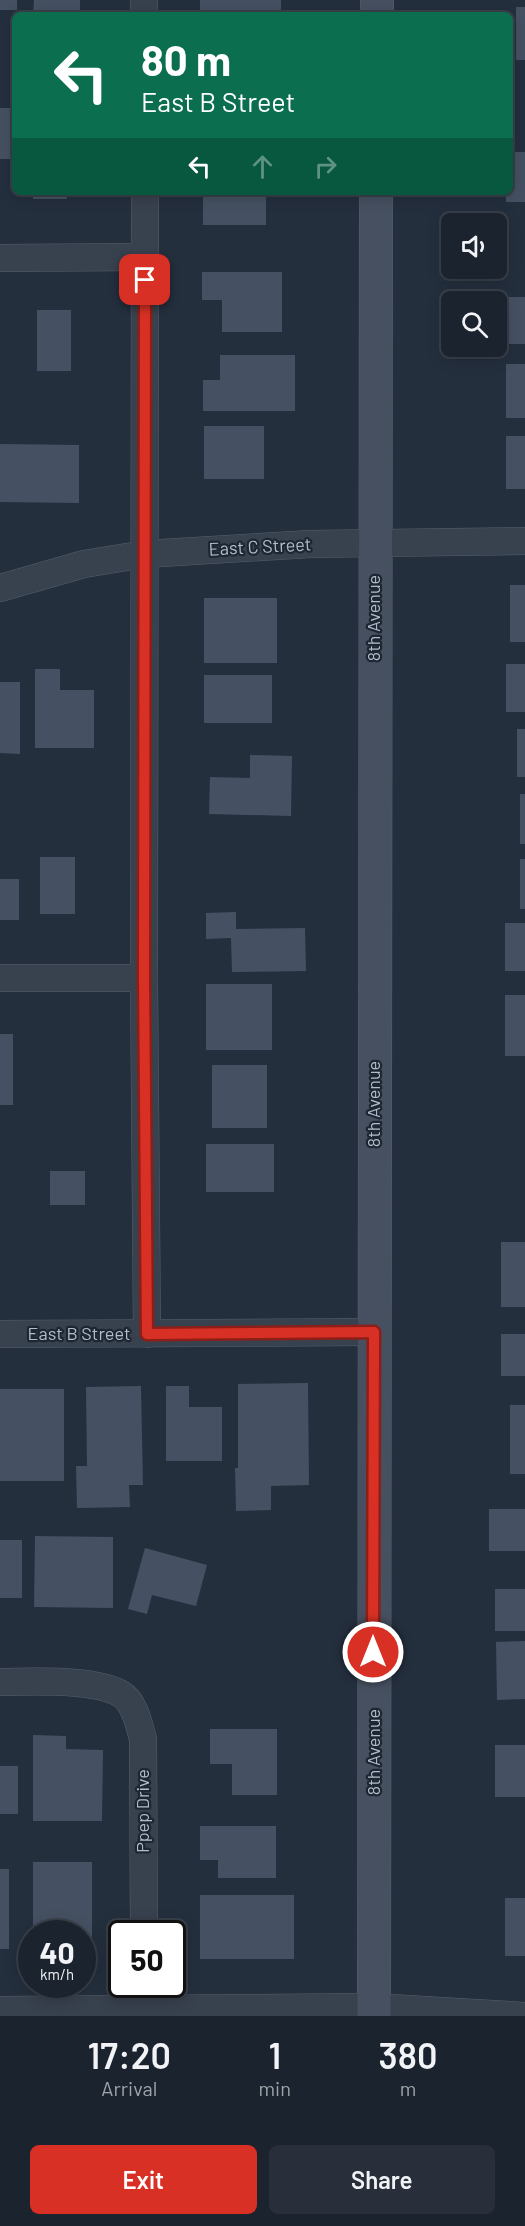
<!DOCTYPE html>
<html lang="en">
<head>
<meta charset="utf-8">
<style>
	body { margin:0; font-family:Barlow,sans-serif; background:#282f3a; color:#f1f3f6; height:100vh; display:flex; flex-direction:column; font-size:22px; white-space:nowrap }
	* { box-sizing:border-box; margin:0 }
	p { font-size:20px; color:#a0a4aa }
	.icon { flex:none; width:33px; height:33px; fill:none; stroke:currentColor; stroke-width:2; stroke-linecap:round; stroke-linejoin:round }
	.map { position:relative; height:2016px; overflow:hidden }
	.panel { display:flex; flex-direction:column; background:#1b232e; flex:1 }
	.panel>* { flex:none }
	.guide { position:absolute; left:12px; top:12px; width:501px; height:183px; border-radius:9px; box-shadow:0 3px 15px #0003,0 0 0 2px #39404a; background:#0b6e4f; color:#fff; overflow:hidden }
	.tools { position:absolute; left:441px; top:213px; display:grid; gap:12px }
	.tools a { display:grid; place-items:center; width:66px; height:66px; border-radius:9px; background:#1b232e; box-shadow:0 3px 15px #0003,0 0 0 2px #39404a; font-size:30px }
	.speed { position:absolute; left:18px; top:1920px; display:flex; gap:12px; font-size:30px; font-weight:700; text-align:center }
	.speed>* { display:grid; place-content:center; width:78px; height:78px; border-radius:50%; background:#1b232e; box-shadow:0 3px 15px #0003,0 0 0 2px #39404a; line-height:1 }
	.speed small { font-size:15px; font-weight:400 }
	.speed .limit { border:3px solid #111; border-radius:9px; background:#fff; color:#111 }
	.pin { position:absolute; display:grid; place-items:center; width:51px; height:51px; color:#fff; margin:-26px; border-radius:12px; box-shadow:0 3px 9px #0006 }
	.me { position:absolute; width:66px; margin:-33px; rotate:0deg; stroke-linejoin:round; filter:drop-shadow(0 0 4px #0008) }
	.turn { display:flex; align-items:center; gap:21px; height:126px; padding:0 30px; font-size:27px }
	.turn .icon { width:78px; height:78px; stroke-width:2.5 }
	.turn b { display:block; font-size:42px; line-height:51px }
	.lanes { display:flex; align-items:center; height:57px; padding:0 30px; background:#0003; justify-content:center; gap:30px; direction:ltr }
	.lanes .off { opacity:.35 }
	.eta { display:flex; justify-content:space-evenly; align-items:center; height:102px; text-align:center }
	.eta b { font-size:36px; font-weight:600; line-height:42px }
	.button { display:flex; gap:12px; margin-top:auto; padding:12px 30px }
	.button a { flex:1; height:69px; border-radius:9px; background:#d93025; color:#fff; font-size:24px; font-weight:600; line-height:69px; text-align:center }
	.button a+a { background:#282f3a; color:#f1f3f6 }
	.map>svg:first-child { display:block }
	.building { fill:#455162 }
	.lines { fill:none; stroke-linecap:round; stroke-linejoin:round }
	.minor-casing { stroke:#565f6c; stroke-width:28 }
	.secondary-casing { stroke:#565f6c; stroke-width:34 }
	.minor { stroke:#38414e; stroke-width:27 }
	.secondary { stroke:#465061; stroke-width:33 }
	.route-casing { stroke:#8d1f18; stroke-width:15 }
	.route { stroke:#d93025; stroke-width:10 }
	.labels { text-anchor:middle; stroke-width:4.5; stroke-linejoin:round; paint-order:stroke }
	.street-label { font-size:18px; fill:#b4bcc9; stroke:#1d2633 }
</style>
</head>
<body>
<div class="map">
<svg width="525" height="2016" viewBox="0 0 525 2016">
	<rect width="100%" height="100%" fill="#242f3e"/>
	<g class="building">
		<rect x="0" y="0" width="17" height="10"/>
		<polygon points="34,0 80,0 80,15 33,15"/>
		<rect x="200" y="0" width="81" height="14"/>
		<rect x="516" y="7" width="9" height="53"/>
		<rect x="0" y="108" width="15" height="51"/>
		<polygon points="510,152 525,152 525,202 506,202 506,192 510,192"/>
		<polygon points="33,192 66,192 67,199 33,199"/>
		<rect x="203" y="192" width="63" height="33"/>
		<polygon points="202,272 282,272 282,332 222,332 222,300 202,300"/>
		<rect x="508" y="297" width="17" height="47"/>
		<rect x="37" y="310" width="34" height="61"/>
		<polygon points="220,355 295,355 295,411 203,411 203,380 220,380"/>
		<rect x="506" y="364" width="19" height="54"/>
		<rect x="204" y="426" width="60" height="53"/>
		<rect x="506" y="436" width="19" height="53"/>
		<polygon points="0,444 79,445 79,503 0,502"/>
		<rect x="510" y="585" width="15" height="57"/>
		<rect x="204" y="598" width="73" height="65"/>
		<rect x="506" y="664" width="19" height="48"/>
		<polygon points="35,669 60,669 60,690 94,690 94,748 35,748"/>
		<rect x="204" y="675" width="68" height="48"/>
		<polygon points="0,682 20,682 20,754 0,753"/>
		<rect x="517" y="729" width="8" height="48"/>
		<polygon points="250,755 292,756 291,816 209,814 210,777 250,778"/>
		<rect x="520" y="794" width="5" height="50"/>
		<rect x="40" y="857" width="35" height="57"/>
		<rect x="520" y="859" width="5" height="50"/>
		<rect x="0" y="879" width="19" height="41"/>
		<polygon points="236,912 236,929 305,928 306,971 232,972 231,938 206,939 206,913"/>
		<rect x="505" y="923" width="20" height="48"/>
		<rect x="206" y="984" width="66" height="66"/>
		<rect x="505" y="995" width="20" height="61"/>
		<rect x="0" y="1034" width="13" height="71"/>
		<rect x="212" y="1065" width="55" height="63"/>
		<rect x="206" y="1144" width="68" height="48"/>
		<rect x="50" y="1171" width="35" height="34"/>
		<rect x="501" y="1242" width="24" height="65"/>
		<rect x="501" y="1334" width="24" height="42"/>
		<polygon points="308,1383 309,1485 271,1486 271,1510 236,1511 235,1468 238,1468 238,1384"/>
		<polygon points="141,1386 143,1485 129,1485 130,1507 77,1508 76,1466 87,1466 86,1387"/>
		<polygon points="166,1386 189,1386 189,1407 222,1407 222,1461 166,1461"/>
		<rect x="0" y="1389" width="64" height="92"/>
		<rect x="510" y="1405" width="15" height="69"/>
		<rect x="489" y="1509" width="36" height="42"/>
		<polygon points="35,1536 113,1537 113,1608 34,1607"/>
		<rect x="0" y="1540" width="22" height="58"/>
		<polygon points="145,1548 207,1565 196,1606 152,1595 147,1614 128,1609"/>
		<rect x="495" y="1589" width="30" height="42"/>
		<polygon points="525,1641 525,1699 497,1700 496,1642"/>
		<polygon points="210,1729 277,1729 277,1795 232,1795 232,1764 210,1764"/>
		<polygon points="33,1735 66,1736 66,1749 103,1750 102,1821 33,1821"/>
		<rect x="495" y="1745" width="30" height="52"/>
		<rect x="0" y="1766" width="18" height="48"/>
		<polygon points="200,1826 276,1826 276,1878 218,1878 218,1860 200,1860"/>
		<polygon points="33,1862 92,1862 92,1950 82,1950 82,1934 33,1932"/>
		<rect x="0" y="1869" width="9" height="80"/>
		<rect x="200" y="1895" width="94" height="64"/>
		<rect x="505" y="1898" width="20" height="58"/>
	</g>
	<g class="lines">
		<g class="minor-casing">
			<g id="minor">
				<polyline points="144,0 144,15"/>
				<polyline points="145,192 144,978 147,1334"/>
				<polyline points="0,258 145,257"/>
				<polyline points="0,588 84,564 145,554 310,544 525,541"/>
				<polyline points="0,978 144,978"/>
				<polyline points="0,1334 373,1332"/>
				<path d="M0,1682C31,1682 94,1678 121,1694C135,1702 139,1725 143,1739L144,1934"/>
				<polyline points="144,1984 144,2016"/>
				<polyline points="0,2010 374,2007 525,2016"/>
			</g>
		</g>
		<g class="secondary-casing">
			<g id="secondary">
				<polyline points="377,15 377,0"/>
				<polyline points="374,2016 376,192"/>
			</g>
		</g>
		<use href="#minor" class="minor"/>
		<use href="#secondary" class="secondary"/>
	</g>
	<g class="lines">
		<g class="route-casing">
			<polyline id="route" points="145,280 144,978 147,1334 374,1332 373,1652"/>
		</g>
		<use href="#route" class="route"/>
	</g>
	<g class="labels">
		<g class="street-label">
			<text transform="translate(260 547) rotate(-3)" y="6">East C Street</text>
			<text transform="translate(374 618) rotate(-90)" y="6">8th Avenue</text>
			<text transform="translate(374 1104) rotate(-90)" y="6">8th Avenue</text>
			<text x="79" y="1340">East B Street</text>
			<text transform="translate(374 1752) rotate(-90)" y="6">8th Avenue</text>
			<text transform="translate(143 1811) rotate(-90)" y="6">Ppep Drive</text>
		</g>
	</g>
</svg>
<div class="tools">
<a><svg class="icon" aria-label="sound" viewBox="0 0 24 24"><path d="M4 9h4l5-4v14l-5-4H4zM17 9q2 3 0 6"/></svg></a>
<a><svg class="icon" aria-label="search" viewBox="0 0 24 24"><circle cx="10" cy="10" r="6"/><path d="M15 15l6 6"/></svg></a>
</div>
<div class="speed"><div>40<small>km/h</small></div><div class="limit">50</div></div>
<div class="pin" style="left:145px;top:280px;background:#d93025"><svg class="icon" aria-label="arrive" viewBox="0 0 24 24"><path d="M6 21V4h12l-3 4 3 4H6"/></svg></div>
<svg class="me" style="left:373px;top:1652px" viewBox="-20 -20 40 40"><circle r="17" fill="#d93025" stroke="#fff" stroke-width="3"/><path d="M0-11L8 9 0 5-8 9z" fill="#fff"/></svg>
<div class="guide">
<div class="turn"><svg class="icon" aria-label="left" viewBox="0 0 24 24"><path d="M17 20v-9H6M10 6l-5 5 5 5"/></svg><div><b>80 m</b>East B Street</div></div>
<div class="lanes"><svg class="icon" aria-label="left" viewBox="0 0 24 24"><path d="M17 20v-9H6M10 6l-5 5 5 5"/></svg><svg class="icon off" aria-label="ahead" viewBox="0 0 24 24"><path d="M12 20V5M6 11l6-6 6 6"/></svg><svg class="icon off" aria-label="right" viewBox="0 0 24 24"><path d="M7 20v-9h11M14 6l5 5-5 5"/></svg></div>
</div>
</div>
<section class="panel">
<div class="eta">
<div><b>17:20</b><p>Arrival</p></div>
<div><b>1</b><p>min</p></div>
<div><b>380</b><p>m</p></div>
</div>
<div class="button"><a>Exit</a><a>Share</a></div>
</section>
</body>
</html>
